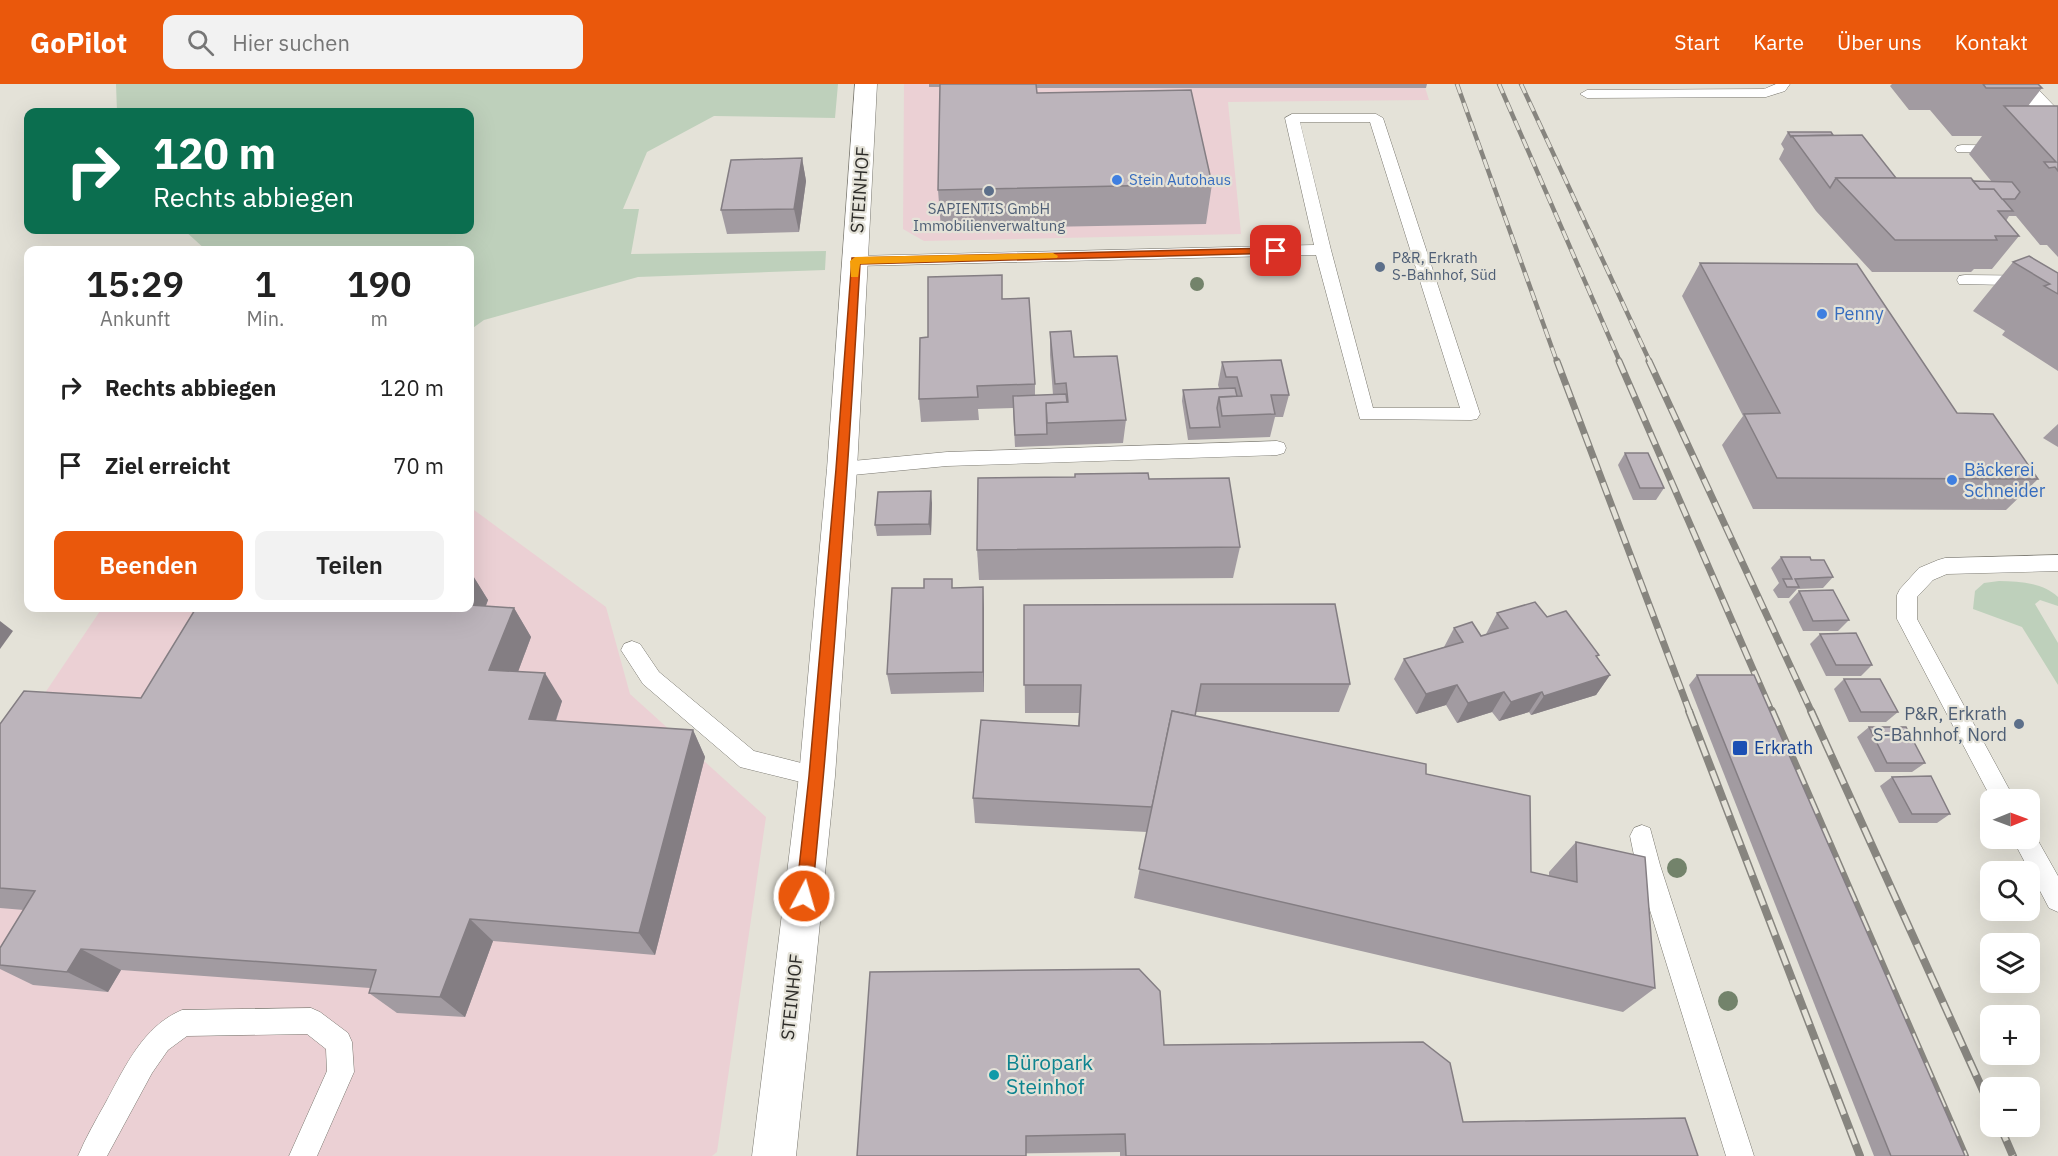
<!DOCTYPE html>
<html lang="de">
<head>
<meta charset="utf-8">
<style>
	body { margin:0; font-family:"IBM Plex Sans",sans-serif; background:#f2f2f2; color:#222; height:100vh; display:flex; flex-direction:column; font-size:22px; white-space:nowrap }
	* { box-sizing:border-box; margin:0 }
	p { font-size:20px; color:#767676 }
	.icon { flex:none; width:33px; height:33px; fill:none; stroke:currentColor; stroke-width:2; stroke-linecap:round; stroke-linejoin:round }
	.map { position:relative; flex:1; overflow:hidden }
	.side { position:absolute; left:24px; top:162px; width:450px; height:366px; display:flex; flex-direction:column; background:#fff; border-radius:12px; box-shadow:0 6px 24px #0002 }
	.side>* { flex:none }
	.hud { position:absolute; left:24px; top:24px; width:450px; height:126px; border-radius:12px; box-shadow:0 6px 24px #0002; background:#0b6e4f; color:#fff; overflow:hidden }
	.needle { width:39px; rotate:89deg }
	.buttons { position:absolute; left:1980px; top:705px; display:grid; gap:12px }
	.buttons a { display:grid; place-items:center; width:60px; height:60px; border-radius:12px; background:#fff; box-shadow:0 6px 24px #0002; font-size:30px }
	.pin { position:absolute; display:grid; place-items:center; width:51px; height:51px; color:#fff; margin:-26px; border-radius:12px; box-shadow:0 3px 9px #0006 }
	.me { position:absolute; width:66px; margin:-33px; rotate:6deg; stroke-linejoin:round; filter:drop-shadow(0 0 4px #0008) }
	.turn { display:flex; align-items:center; gap:21px; height:126px; padding:0 30px; font-size:27px }
	.turn .icon { width:78px; height:78px; stroke-width:2.5 }
	.turn b { display:block; font-size:42px; line-height:51px }
	.eta { display:flex; justify-content:space-evenly; align-items:center; height:102px; text-align:center }
	.eta b { font-size:36px; font-weight:600; line-height:42px }
	.action { display:flex; gap:12px; margin-top:auto; padding:12px 30px }
	.action a { flex:1; height:69px; border-radius:12px; background:#ea580c; color:#fff; font-size:24px; font-weight:600; line-height:69px; text-align:center }
	.action a+a { background:#f2f2f2; color:#222 }
	ul { padding:0; list-style:none }
	li { display:flex; align-items:center; gap:18px; height:78px; padding:0 30px }
	li div { flex:1 }
	li b { display:block; font-size:22px }
	li em { font-style:normal }
	header { display:flex; align-items:center; gap:36px; box-sizing:border-box; height:84px; padding:0 30px; background:#ea580c; color:#fff }
	header strong { font-size:28px }
	nav { display:flex; gap:33px; margin-inline-start:auto; font-size:21px }
	.search { width:420px; height:54px; background:#f2f2f2; display:flex; align-items:center; gap:15px; box-sizing:border-box; padding:0 21px; border-radius:12px; color:#767676; font-size:22px }
	.map>svg:first-child { display:block }
	.industrial { fill:#ebd0d4 }
	.green { fill:#bed0bb }
	.lines { fill:none; stroke-linecap:round; stroke-linejoin:round }
	.lane-casing { stroke:#79776f; stroke-width:1 }
	.street-casing { stroke:#79776f; stroke-width:1 }
	.lane { fill:#fff; fill-rule:evenodd }
	.street { fill:#fff; fill-rule:evenodd }
	.rail-far2-casing { stroke:#87857f; stroke-width:4.5 }
	.rail-far1-casing { stroke:#87857f; stroke-width:7 }
	.rail-casing { stroke:#87857f; stroke-width:8 }
	.rail-far2 { stroke:#e4e2d8; stroke-width:3; stroke-dasharray:10; stroke-linecap:butt }
	.rail-far1 { stroke:#e4e2d8; stroke-width:4.5; stroke-dasharray:13; stroke-linecap:butt }
	.rail { stroke:#e4e2d8; stroke-width:5; stroke-dasharray:16; stroke-linecap:butt }
	.tree { fill:#73836b }
	.wall { fill:#a29ba1 }
	.shaded-wall { fill:#847e83 }
	.building { fill:#bcb4bb; stroke:#847e83; stroke-width:1.5 }
	.route { fill:#ea580c; stroke:#983908; stroke-width:1.5 }
	.slow { fill:#f59e0b }
	.shop-dot { fill:#3f7fe0; stroke:#e4e2d8; stroke-width:2 }
	.service-dot { fill:#5c6f8a; stroke:#e4e2d8; stroke-width:2 }
	.transit-dot { fill:#1a4fb4; stroke:#e4e2d8; stroke-width:2 }
	.culture-dot { fill:#0f9aa8; stroke:#e4e2d8; stroke-width:2 }
	.labels { text-anchor:middle; stroke-width:4.5; stroke-linejoin:round; paint-order:stroke }
	.far-shop-label { font-size:15px; fill:#366cbe; stroke:#e4e2d8; text-anchor:start }
	.far-service-label { font-size:15px; fill:#4e5e75; stroke:#e4e2d8 }
	.street-label { font-size:18px; fill:#2d2c29; stroke:#e4e2d8 }
	.shop-label { font-size:18px; fill:#366cbe; stroke:#e4e2d8; text-anchor:start }
	.service-label { font-size:18px; fill:#4e5e75; stroke:#e4e2d8; text-anchor:end }
	.transit-label { font-size:18px; fill:#164399; stroke:#e4e2d8; text-anchor:start }
	.near-culture-label { font-size:21px; fill:#0d838f; stroke:#e4e2d8; text-anchor:start }
</style>
</head>
<body>
<header>
<strong>GoPilot</strong>
<div class="search"><svg class="icon" aria-label="search" viewBox="0 0 24 24"><circle cx="10" cy="10" r="6"/><path d="M15 15l6 6"/></svg>Hier suchen</div>
<nav><a>Start</a><a>Karte</a><a>Über uns</a><a>Kontakt</a></nav>
</header>
<div class="map">
<svg width="2058" height="1072" viewBox="0 0 2058 1072">
	<rect width="100%" height="100%" fill="#e4e2d8"/>
	<g class="industrial">
		<polygon points="904,0 1424,0 1429,16 1228,18 1241,150 924,157 903,145"/>
		<polygon points="470,423 606,523 630,610 766,733 717,1068 712,1072 0,1072 0,676 102,524 470,524"/>
	</g>
	<g class="green">
		<polygon points="116,0 838,0 835,34 714,32 647,68 623,125 639,125 631,170 826,167 825,186 638,193 484,236 470,246 470,166 206,166 184,146 470,146 470,28 117,28"/>
		<path d="M1999,497C2019,497 2043,499 2058,513V522L2040,516L2035,520L2058,559V601L2022,543L1973,525L1975,507L1984,499Z"/>
	</g>
	<g class="lines">
		<g class="lane-casing">
			<g id="lane">
				<polygon points="1776,0 1790,0 1785,7 1766,13 1587,14 1580,10 1587,6 1764,5"/>
				<path d="M1292,30H1376L1383,34L1480,330L1477,335L1471,336L1360,335L1316,171L855,182L847,177L855,172L1314,161L1285,34ZM1300,38H1370L1460,324H1373L1331,166Z"/>
				<polygon points="1962,61 2058,62 2058,70 1957,68 1955,65 1957,62"/>
				<polygon points="1965,191 2058,192 2058,202 1959,200 1957,196 1959,192"/>
				<polygon points="1277,357 1284,359 1286,364 1284,369 1277,371 947,382 842,392 835,390 833,385 835,380 842,378 947,368"/>
				<polygon points="2058,471 2058,487 1947,490 1933,496 1917,513 1917,535 2015,716 1992,716 1897,535 1897,511 1900,505 1919,484 1938,476 1945,474"/>
				<polygon points="632,557 640,560 659,588 754,667 825,685 829,692 825,699 817,702 740,683 643,600 621,566 624,560"/>
				<polygon points="1642,741 1650,744 1660,781 1754,1072 1726,1072 1636,781 1630,752 1634,744"/>
				<polygon points="2030,745 2032,746 2058,792 2058,828 2049,824 2012,754 2030,754"/>
				<path d="M311,924L320,928L348,949L352,958L354,988L317,1072H289L327,987L326,965L307,950L187,952L168,966L152,989L107,1072H78C86,1053 96,1036 106,1018C125,983 143,942 182,926Z"/>
			</g>
		</g>
		<g class="street-casing">
			<g id="street">
				<polygon points="855,0 877,0 857,385 835,692 796,1072 752,1072 799,692 827,385"/>
				<polygon points="2010,0 2033,0 2058,26 2058,46 2050,44"/>
			</g>
		</g>
		<use href="#lane" class="lane"/>
		<use href="#street" class="street"/>
		<g class="rail-far2-casing">
			<g id="rail-far2">
				<polyline points="1457,0 1557,278"/>
				<polyline points="1499,0 1620,278"/>
				<polyline points="1521,0 1650,278"/>
			</g>
		</g>
		<g class="rail-far1-casing">
			<g id="rail-far1">
				<polyline points="1557,277 1690,629"/>
				<polyline points="1619,277 1772,629"/>
				<polyline points="1649,277 1812,629"/>
			</g>
		</g>
		<g class="rail-casing">
			<g id="rail">
				<polyline points="1689,627 1860,1072"/>
				<polyline points="1772,627 1965,1072"/>
				<polyline points="1811,627 1990,1022"/>
				<polyline points="2000,1042 2013,1072"/>
			</g>
		</g>
		<use href="#rail-far2" class="rail-far2"/>
		<use href="#rail-far1" class="rail-far1"/>
		<use href="#rail" class="rail"/>
	</g>
	<g class="tree">
		<circle cx="1197" cy="200" r="7"/>
		<circle cx="1677" cy="784" r="10"/>
		<circle cx="1728" cy="917" r="10"/>
	</g>
	<g class="wall">
		<polygon points="929,0 1427,0 1426,4 1036,4 1037,9 1212,100 1206,140 941,145 938,106 940,3 929,3"/>
		<polygon points="1892,0 2038,0 2042,4 2028,22 2058,22 2058,173 2047,161 2040,161 2016,132 2009,132 2006,137 2019,152 1992,185 1974,185 1971,188 1872,188 1816,127 1779,75 1784,65 1781,60 1788,48 1833,51 1896,94 1992,98 1969,70 1982,52 1952,52 1930,26 1909,26 1890,2"/>
		<polygon points="802,74 806,97 799,148 727,150 721,126"/>
		<polygon points="2013,178 2058,189 2058,287 2002,251 2005,247 1973,227"/>
		<polygon points="1700,179 1957,329 2038,395 2006,426 1753,425 1722,361 1743,332 1682,212"/>
		<polygon points="1002,215 1035,300 1035,312 1053,311 1050,271 1050,248 1074,273 1126,336 1123,359 1015,363 1013,324 978,325 979,336 921,338 919,315 928,253"/>
		<polygon points="1222,278 1289,311 1283,333 1275,333 1270,353 1188,356 1182,317 1183,306 1219,304 1218,301"/>
		<polygon points="2058,340 2058,363 2043,354"/>
		<polygon points="1625,369 1664,404 1656,416 1633,416 1618,381"/>
		<polygon points="1149,395 1240,463 1233,494 979,496 977,466"/>
		<polygon points="932,419 931,451 877,452 875,441"/>
		<polygon points="1781,473 1811,476 1833,493 1823,504 1797,505 1789,514 1778,514 1773,506 1779,499 1771,484"/>
		<polygon points="470,487 488,516 486,522 514,524 531,553 518,588 562,617 556,637 693,646 705,673 655,871 493,857 465,933 397,929 369,909 370,904 121,886 108,908 33,901 0,885 0,864 24,826 0,824 0,640 141,614 470,524"/>
		<polygon points="953,504 984,524 984,608 891,610 887,590"/>
		<polygon points="1799,507 1849,536 1838,547 1803,547 1789,518"/>
		<polygon points="1024,521 1350,600 1339,628 1195,628 1195,632 1426,690 1531,788 1549,792 1549,788 1576,758 1655,904 1623,928 1134,814 1147,748 975,739 973,714 1078,642 1079,629 1025,629"/>
		<polygon points="1497,529 1547,533 1597,573 1610,591 1596,611 1531,631 1529,628 1499,637 1492,628 1457,639 1446,621 1416,630 1394,595 1404,575 1444,563 1454,544 1481,552 1486,551 1486,550"/>
		<polygon points="1820,550 1872,581 1861,592 1826,592 1810,560"/>
		<polygon points="1697,591 1965,1072 1874,1072 1689,601"/>
		<polygon points="1844,595 1898,628 1886,638 1849,638 1834,605"/>
		<polygon points="1869,643 1925,679 1912,688 1875,688 1857,653"/>
		<polygon points="1892,693 1950,730 1937,739 1899,739 1880,702"/>
		<polygon points="1164,961 1463,1038 1698,1072 1120,1072 1120,1068 857,1072"/>
	</g>
	<g class="shaded-wall">
		<polygon points="802,74 806,97 799,148 794,125"/>
		<polygon points="931,407 932,419 931,451 929,440"/>
		<polygon points="470,487 488,516 474,550 470,524"/>
		<polygon points="983,503 984,524 984,608 983,588"/>
		<polygon points="514,524 531,553 508,614 489,586"/>
		<polygon points="0,537 13,547 0,565"/>
		<polygon points="545,589 562,617 547,662 529,635"/>
		<polygon points="1610,591 1596,611 1531,631 1544,612"/>
		<polygon points="1457,601 1446,621 1416,630 1426,610"/>
		<polygon points="1504,608 1492,628 1457,639 1468,619"/>
		<polygon points="1542,608 1529,628 1499,637 1511,618"/>
		<polygon points="693,646 705,673 655,871 639,849"/>
		<polygon points="470,835 493,857 465,933 440,913"/>
		<polygon points="81,865 121,886 108,908 67,888"/>
	</g>
	<g class="building">
		<polygon points="940,0 1036,0 1037,9 1191,6 1212,100 938,106"/>
		<polygon points="1983,0 2038,0 2042,4 1986,4"/>
		<polygon points="2004,22 2058,22 2058,87 2055,83 2049,84 2044,78 2056,78"/>
		<polygon points="1788,48 1831,48 1833,51 1792,52 1791,53"/>
		<polygon points="1862,51 1896,94 1836,94 1830,104 1792,52"/>
		<polygon points="802,74 794,125 721,126 731,76"/>
		<polygon points="1836,94 1971,94 1980,105 1994,105 2013,127 1998,127 2019,152 1995,152 1997,156 1895,156"/>
		<polygon points="1973,97 2012,98 2020,108 2015,115 2002,115 1994,105 1980,105"/>
		<polygon points="2029,172 2058,189 2058,210 2044,202 2050,200 2013,178"/>
		<polygon points="1700,179 1857,180 1957,329 1993,330 2038,395 1777,394 1744,330 1780,329"/>
		<polygon points="1002,191 1002,215 1029,214 1035,300 977,302 978,313 919,315 920,254 928,253 928,193"/>
		<polygon points="1071,247 1074,273 1117,272 1126,336 1047,339 1046,319 1068,318 1066,299 1055,300 1050,248"/>
		<polygon points="1281,276 1289,311 1271,311 1275,330 1222,332 1219,313 1242,312 1237,293 1226,293 1222,278"/>
		<polygon points="1235,304 1237,312 1219,313 1217,324 1220,343 1190,344 1183,306"/>
		<polygon points="1066,310 1067,318 1046,319 1047,350 1015,351 1013,312"/>
		<polygon points="1625,369 1648,369 1664,404 1640,404"/>
		<polygon points="1148,389 1149,395 1229,394 1240,463 977,466 978,394 1075,393 1075,390"/>
		<polygon points="931,407 929,440 875,441 878,408"/>
		<polygon points="1781,473 1810,473 1811,476 1824,476 1833,493 1795,495 1799,503 1787,503 1783,495 1792,495"/>
		<polygon points="924,495 952,495 952,504 983,503 983,588 887,590 892,504 924,504"/>
		<polygon points="1833,506 1849,536 1813,537 1799,507"/>
		<polygon points="1535,518 1547,533 1566,527 1599,571 1596,572 1610,591 1544,612 1542,608 1511,618 1504,608 1468,619 1457,601 1426,610 1404,575 1463,558 1454,544 1472,538 1481,552 1508,544 1497,529"/>
		<polygon points="1335,520 1350,600 1201,600 1195,632 1172,627 1152,723 973,714 981,636 1079,642 1081,601 1024,601 1024,521"/>
		<polygon points="470,521 514,524 489,586 545,589 529,635 693,646 639,849 470,835 440,913 369,909 376,886 81,865 67,888 0,881 0,864 35,807 0,804 0,640 24,607 141,614 196,524 470,524"/>
		<polygon points="1856,549 1872,581 1836,581 1820,550"/>
		<polygon points="1697,591 1754,591 1965,1072 1891,1072"/>
		<polygon points="1844,595 1880,595 1898,628 1861,628"/>
		<polygon points="1172,627 1426,680 1426,690 1530,712 1531,788 1577,798 1576,758 1645,773 1655,904 1139,785"/>
		<polygon points="1869,643 1906,643 1925,679 1887,679"/>
		<polygon points="1931,692 1950,730 1912,730 1892,693"/>
		<polygon points="1139,885 1160,907 1164,961 1423,958 1450,979 1463,1038 1685,1034 1698,1072 1126,1072 1125,1050 1026,1052 1026,1072 857,1072 870,888"/>
	</g>
	<path class="route" d="M1276,164L1280,165V169L860,180C848,391 833,602 812,812L810,817L804,820L798,817L796,812L809,692L836,385L852,174Z"/>
	<polygon class="slow" points="1053,169 1058,172 1057,174 860,180 858,193 851,193 850,177 855,173"/>
	<g class="shop-dot">
		<circle cx="1117" cy="96" r="6"/>
		<circle cx="1822" cy="230" r="6"/>
		<circle cx="1952" cy="396" r="6"/>
	</g>
	<g class="service-dot">
		<circle cx="989" cy="107" r="6"/>
		<circle cx="1380" cy="183" r="6"/>
		<circle cx="2019" cy="640" r="6"/>
	</g>
	<rect class="transit-dot" x="1732" y="656" width="16" height="16" rx="3"/>
	<circle class="culture-dot" cx="994" cy="991" r="6"/>
	<g class="labels">
		<g class="far-shop-label">
			<text x="1129" y="101">Stein Autohaus</text>
		</g>
		<g class="far-service-label">
			<text x="989" y="130">SAPIENTIS GmbH<tspan x="989" dy="17">Immobilienverwaltung</tspan></text>
			<text x="1392" y="179" text-anchor="start">P&amp;R, Erkrath<tspan x="1392" dy="17">S-Bahnhof, Süd</tspan></text>
		</g>
		<g class="street-label">
			<text transform="translate(860 106) rotate(-86)" y="6">STEINHOF</text>
			<text transform="translate(792 913) rotate(-84)" y="6">STEINHOF</text>
		</g>
		<g class="shop-label">
			<text x="1834" y="236">Penny</text>
			<text x="1964" y="392">Bäckerei<tspan x="1964" dy="21">Schneider</tspan></text>
		</g>
		<g class="service-label">
			<text x="2007" y="636">P&amp;R, Erkrath<tspan x="2007" dy="21">S-Bahnhof, Nord</tspan></text>
		</g>
		<g class="transit-label">
			<text x="1754" y="670">Erkrath</text>
		</g>
		<g class="near-culture-label">
			<text x="1006" y="986">Büropark<tspan x="1006" dy="24">Steinhof</tspan></text>
		</g>
	</g>
</svg>
<div class="buttons">
<a><svg class="needle" viewBox="-14 -14 28 28"><path d="M0-13l5 13h-10z" fill="#e53935"/><path d="M0 13l5-13h-10z" fill="#767676"/></svg></a>
<a><svg class="icon" aria-label="search" viewBox="0 0 24 24"><circle cx="10" cy="10" r="6"/><path d="M15 15l6 6"/></svg></a>
<a><svg class="icon" aria-label="layers" viewBox="0 0 24 24"><path d="M12 4l9 5-9 5-9-5zM3 14l9 5 9-5"/></svg></a>
<a>+</a>
<a>−</a>
</div>
<div class="pin" style="left:1276px;top:167px;background:#d93025"><svg class="icon" aria-label="arrive" viewBox="0 0 24 24"><path d="M6 21V4h12l-3 4 3 4H6"/></svg></div>
<svg class="me" style="left:804px;top:812px" viewBox="-20 -20 40 40"><circle r="17" fill="#ea580c" stroke="#fff" stroke-width="3"/><path d="M0-11L8 9 0 5-8 9z" fill="#fff"/></svg>
<div class="hud">
<div class="turn"><svg class="icon" aria-label="right" viewBox="0 0 24 24"><path d="M7 20v-9h11M14 6l5 5-5 5"/></svg><div><b>120 m</b>Rechts abbiegen</div></div>
</div>
<section class="side">
<div class="eta">
<div><b>15:29</b><p>Ankunft</p></div>
<div><b>1</b><p>Min.</p></div>
<div><b>190</b><p>m</p></div>
</div>
<ul>
<li><svg class="icon" aria-label="right" viewBox="0 0 24 24"><path d="M7 20v-9h11M14 6l5 5-5 5"/></svg><div><b>Rechts abbiegen</b></div><em>120 m</em></li>
<li><svg class="icon" aria-label="arrive" viewBox="0 0 24 24"><path d="M6 21V4h12l-3 4 3 4H6"/></svg><div><b>Ziel erreicht</b></div><em>70 m</em></li>
</ul>
<div class="action"><a>Beenden</a><a>Teilen</a></div>
</section>
</div>
</body>
</html>
